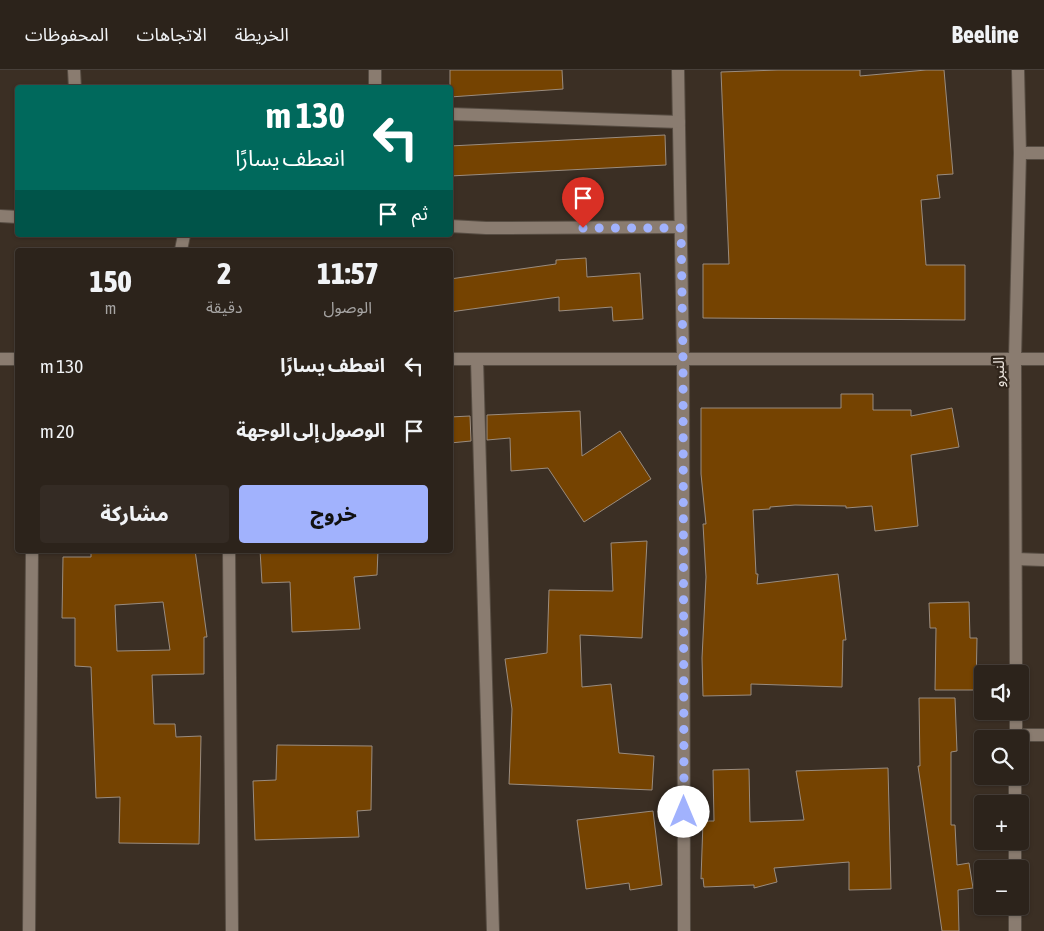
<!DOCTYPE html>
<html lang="ar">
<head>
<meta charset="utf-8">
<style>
	body { margin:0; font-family:"Asap Condensed","Noto Sans Arabic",sans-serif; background:#342b24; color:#f1f3f6; direction:rtl; height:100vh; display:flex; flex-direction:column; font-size:19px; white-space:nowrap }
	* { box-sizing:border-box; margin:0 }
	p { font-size:16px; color:#a6a4a3 }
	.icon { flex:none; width:28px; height:28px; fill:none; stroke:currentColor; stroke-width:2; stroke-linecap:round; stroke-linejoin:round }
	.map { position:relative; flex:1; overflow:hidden; direction:ltr }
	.details { position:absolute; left:15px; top:178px; width:438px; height:305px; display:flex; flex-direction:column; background:#2c231b; border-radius:5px; box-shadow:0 1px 4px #0004,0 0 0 1px #48403a; direction:rtl }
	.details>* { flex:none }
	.hud { position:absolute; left:15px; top:15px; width:438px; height:152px; border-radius:5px; box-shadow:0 1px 4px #0004,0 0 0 1px #48403a; direction:rtl; background:#00695c; color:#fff; overflow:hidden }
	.buttons { position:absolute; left:974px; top:595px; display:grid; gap:10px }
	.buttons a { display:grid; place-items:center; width:55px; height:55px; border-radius:5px; background:#2c231b; box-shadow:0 1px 4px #0004,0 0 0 1px #48403a; font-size:25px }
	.pin { position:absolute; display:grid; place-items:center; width:42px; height:42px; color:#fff; margin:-51px -21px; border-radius:50% 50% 50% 0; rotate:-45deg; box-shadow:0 0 5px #0007 }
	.pin .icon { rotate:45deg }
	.me { position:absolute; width:55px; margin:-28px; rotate:0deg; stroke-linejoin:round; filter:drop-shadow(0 0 4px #0008) }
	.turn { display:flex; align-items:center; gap:18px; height:105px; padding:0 25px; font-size:22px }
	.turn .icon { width:65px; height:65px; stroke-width:2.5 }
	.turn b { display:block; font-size:35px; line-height:42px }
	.then { display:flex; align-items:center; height:48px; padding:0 25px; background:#0003; gap:10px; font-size:19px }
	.eta { display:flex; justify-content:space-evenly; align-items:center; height:85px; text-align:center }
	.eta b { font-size:30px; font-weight:800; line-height:35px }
	.cta { display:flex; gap:10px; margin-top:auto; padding:10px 25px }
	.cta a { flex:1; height:58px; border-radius:5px; background:#a1b2fd; color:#111; font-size:20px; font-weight:800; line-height:58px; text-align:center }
	.cta a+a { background:#342b24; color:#f1f3f6 }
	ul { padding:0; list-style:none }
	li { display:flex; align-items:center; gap:15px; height:65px; padding:0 25px }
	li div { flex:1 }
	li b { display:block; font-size:19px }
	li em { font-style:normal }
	header { display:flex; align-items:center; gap:30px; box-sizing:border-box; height:70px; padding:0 25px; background:#2c231b; border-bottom:1px solid #48403a }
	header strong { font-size:24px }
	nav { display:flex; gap:28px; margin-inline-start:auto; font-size:18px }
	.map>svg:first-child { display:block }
	.building { fill:#754301; stroke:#9a8c7f; fill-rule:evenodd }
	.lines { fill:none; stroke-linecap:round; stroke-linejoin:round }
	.street-casing { stroke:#574d43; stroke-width:14 }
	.secondary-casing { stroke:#574d43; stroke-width:14 }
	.street { stroke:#8a7c70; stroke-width:12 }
	.secondary { stroke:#8a7c70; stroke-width:12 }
	.route { stroke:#a1b2fd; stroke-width:9; stroke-dasharray:0 16.2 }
	.labels { text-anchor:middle; stroke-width:4.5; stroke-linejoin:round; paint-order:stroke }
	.street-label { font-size:15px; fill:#ece5de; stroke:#30251b }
</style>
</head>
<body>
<header>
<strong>Beeline</strong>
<nav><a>الخريطة</a><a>الاتجاهات</a><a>المحفوظات</a></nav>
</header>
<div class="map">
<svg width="1044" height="861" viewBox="0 0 1044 861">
	<rect width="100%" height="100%" fill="#3b2f24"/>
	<g class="building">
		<polygon points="450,0 562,0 563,19 450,27"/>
		<polygon points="778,0 860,0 860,6 926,0 944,0 953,104 937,105 940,128 921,130 926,195 965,195 965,250 703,248 703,194 729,194 721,2"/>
		<polygon points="665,65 666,95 450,106 450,76"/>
		<polygon points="586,188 587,207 640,203 643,249 613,251 612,237 559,241 559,227 450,242 450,209 556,194 556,190"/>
		<polygon points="841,324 873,324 873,340 911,340 911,346 952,338 959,377 911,385 918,456 875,461 872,436 846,438 846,436 795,435 770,437 770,439 753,440 756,504 758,504 757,514 838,504 846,570 843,570 842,617 751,614 751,625 703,626 702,588 706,507 703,454 706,454 701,404 701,338 841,338"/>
		<polygon points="580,341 582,386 620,361 651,409 584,452 548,398 511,401 510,368 487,370 487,345"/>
		<polygon points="470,346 471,371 450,373 450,347"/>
		<polygon points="647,471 642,568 580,565 582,617 611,614 619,683 654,686 652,720 509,714 512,639 505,589 547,583 549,520 613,521 611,473"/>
		<path d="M91,480H195L207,567H204V604L152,605L154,654H175L176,667L201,666L199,774L119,773L120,727L96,728L91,597L75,596V548H62L63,487H91ZM163,532L170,580L117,581L115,535Z"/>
		<polygon points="260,480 378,480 377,505 354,507 360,559 292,562 290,512 262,513"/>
		<polygon points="969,532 970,568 977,568 976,620 935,620 936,558 930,558 929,533"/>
		<polygon points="919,628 955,628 957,681 951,682 951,755 955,755 957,795 969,793 973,818 958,820 959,861 942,861 918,696 920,696"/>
		<polygon points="277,675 372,676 371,740 357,741 359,767 255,770 253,711 276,710"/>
		<polygon points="888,698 891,819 849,820 849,792 774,798 777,812 754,818 754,815 704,817 703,808 701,809 703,751 714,751 713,700 749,699 750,752 804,750 796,701"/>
		<polygon points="653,741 662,815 630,820 629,813 586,819 577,750"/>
	</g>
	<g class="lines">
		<g class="street-casing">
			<g id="street">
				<polyline points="74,0 75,18"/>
				<polyline points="678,0 683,288 684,861"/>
				<polyline points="375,18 375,0"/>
				<polyline points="450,44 679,52"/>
				<polyline points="1020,83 1044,83"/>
				<polyline points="0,146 18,147"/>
				<polyline points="450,156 486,158 681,157"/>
				<polyline points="181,180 184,165"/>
				<polyline points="477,290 493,861"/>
				<polyline points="229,480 232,861"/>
				<polyline points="1016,489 1044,490"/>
				<polyline points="1016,604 1015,288 1020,83 1018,0"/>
				<polyline points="1016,665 1044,665"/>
				<polyline points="1016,669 1016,641"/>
				<polyline points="1015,734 1015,706"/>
				<polyline points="1015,799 1015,771"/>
				<polyline points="29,861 32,480"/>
				<polyline points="1015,861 1015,836"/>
			</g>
		</g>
		<g class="secondary-casing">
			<g id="secondary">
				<polyline points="0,289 18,289"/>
				<polyline points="450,289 1044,289"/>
			</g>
		</g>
		<use href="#street" class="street"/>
		<use href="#secondary" class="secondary"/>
	</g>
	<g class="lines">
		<polyline class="route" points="583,158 681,158 683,288 684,742"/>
	</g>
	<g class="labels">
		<g class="street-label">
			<text transform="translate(999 302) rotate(-90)" y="5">النبرو</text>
		</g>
	</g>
</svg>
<div class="buttons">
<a><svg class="icon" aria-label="sound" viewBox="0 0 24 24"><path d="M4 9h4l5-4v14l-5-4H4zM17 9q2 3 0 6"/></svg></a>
<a><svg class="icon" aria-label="search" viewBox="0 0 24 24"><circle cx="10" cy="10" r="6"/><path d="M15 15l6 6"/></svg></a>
<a>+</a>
<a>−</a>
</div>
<div class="pin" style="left:583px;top:158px;background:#d93025"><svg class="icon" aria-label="arrive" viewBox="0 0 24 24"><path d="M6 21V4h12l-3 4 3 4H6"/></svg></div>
<svg class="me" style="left:684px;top:742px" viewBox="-20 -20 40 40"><circle r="19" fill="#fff"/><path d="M0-13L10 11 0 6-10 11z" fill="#a1b2fd"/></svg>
<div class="hud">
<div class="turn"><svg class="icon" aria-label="left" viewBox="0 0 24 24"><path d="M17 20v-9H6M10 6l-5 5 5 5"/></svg><div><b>130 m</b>انعطف يسارًا</div></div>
<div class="then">ثم<svg class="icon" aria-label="arrive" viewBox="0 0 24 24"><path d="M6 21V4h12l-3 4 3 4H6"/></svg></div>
</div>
<section class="details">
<div class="eta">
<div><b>11:57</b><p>الوصول</p></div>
<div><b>2</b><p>دقيقة</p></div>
<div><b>150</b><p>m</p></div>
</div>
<ul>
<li><svg class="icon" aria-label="left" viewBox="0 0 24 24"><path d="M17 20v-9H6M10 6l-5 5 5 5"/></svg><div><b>انعطف يسارًا</b></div><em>130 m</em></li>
<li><svg class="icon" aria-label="arrive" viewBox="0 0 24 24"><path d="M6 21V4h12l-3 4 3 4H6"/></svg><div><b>الوصول إلى الوجهة</b></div><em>20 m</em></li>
</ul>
<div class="cta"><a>خروج</a><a>مشاركة</a></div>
</section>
</div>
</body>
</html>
